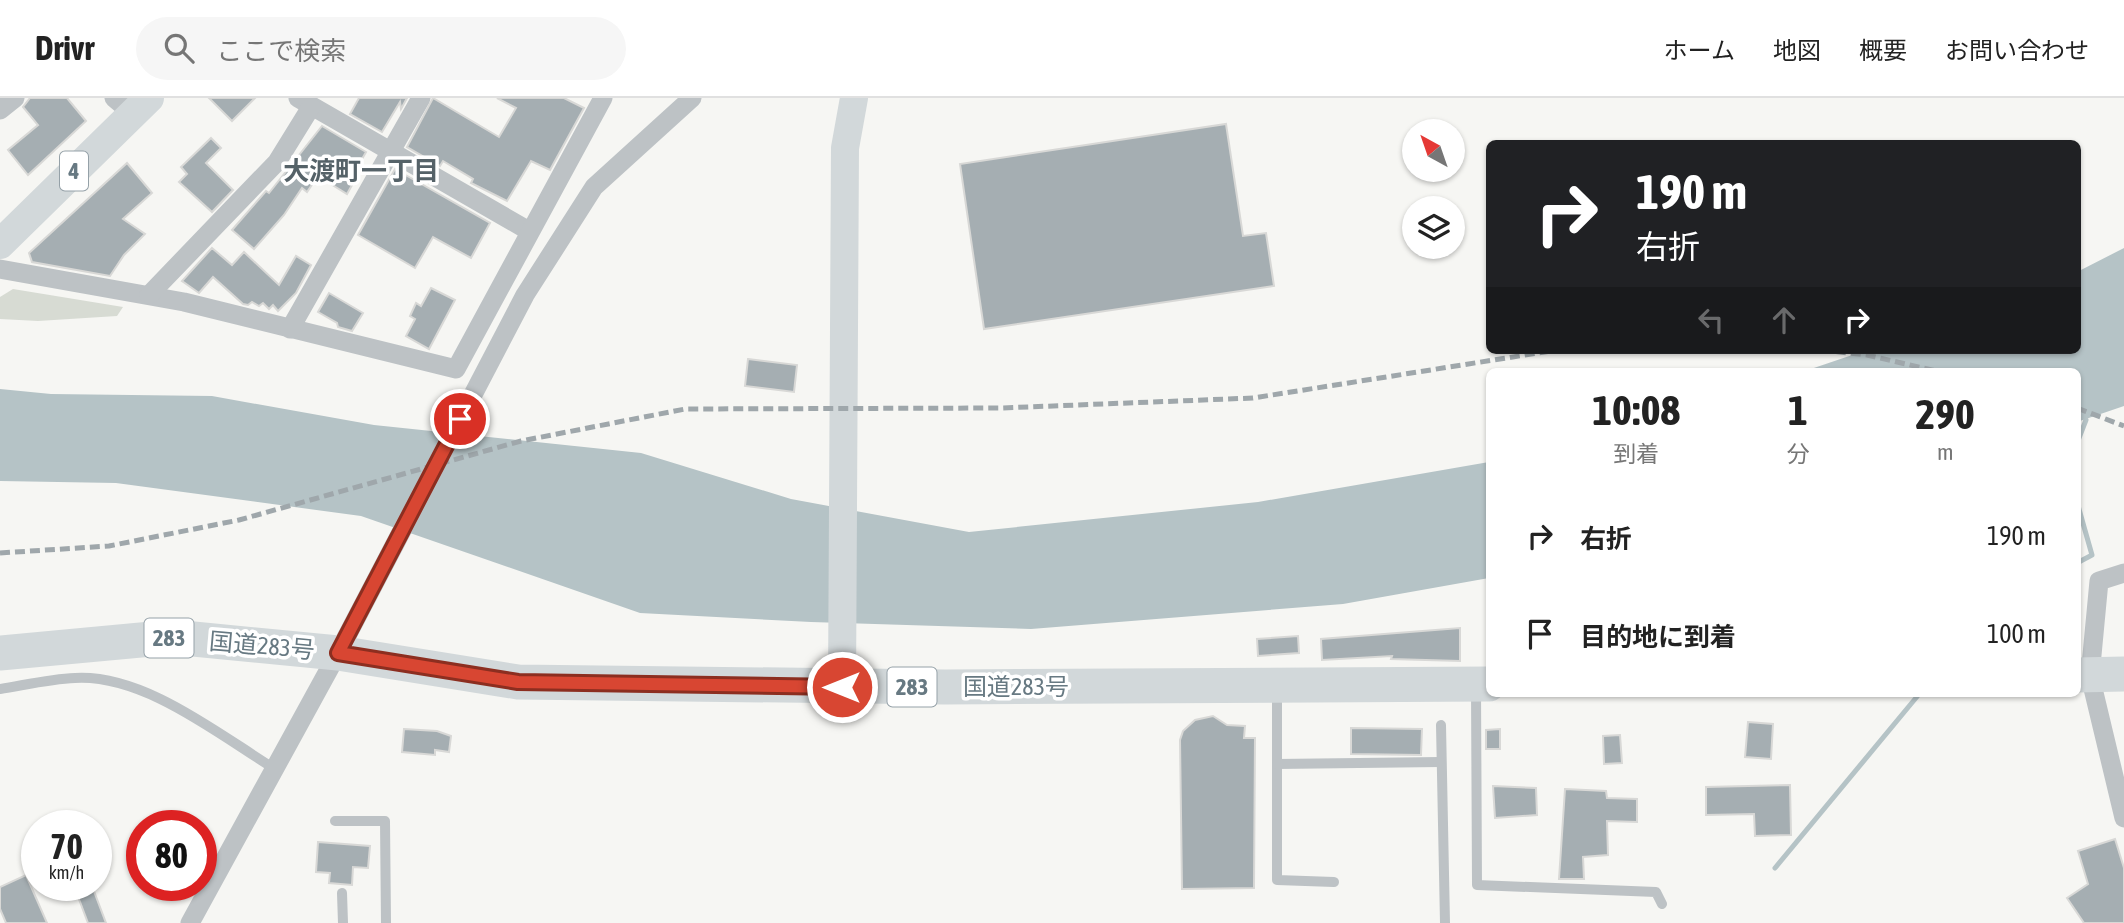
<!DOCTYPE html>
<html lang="ja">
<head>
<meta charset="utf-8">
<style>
	body { margin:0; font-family:"Asap Condensed","Noto Sans JP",sans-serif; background:#f6f6f6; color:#222; height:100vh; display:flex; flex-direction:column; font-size:26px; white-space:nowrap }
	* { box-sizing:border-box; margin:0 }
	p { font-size:23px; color:#767676 }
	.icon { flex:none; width:38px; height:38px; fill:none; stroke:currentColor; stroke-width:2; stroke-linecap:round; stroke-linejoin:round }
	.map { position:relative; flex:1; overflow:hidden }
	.sheet { position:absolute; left:1486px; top:270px; width:595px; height:329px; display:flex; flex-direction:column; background:#fff; border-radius:10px; box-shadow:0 2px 5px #0004 }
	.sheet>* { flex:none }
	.hud { position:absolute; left:1486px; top:42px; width:595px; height:214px; border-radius:10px; box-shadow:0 2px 5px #0004; background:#202124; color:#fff; overflow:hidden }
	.needle { width:46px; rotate:320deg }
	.tools { position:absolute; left:1402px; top:21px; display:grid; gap:14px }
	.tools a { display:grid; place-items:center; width:63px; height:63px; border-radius:50%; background:#fff; box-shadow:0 2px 5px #0004; font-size:35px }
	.speed { position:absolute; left:21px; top:712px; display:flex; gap:14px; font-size:35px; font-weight:700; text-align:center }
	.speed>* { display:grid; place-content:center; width:91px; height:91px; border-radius:50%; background:#fff; box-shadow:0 2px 5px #0004; line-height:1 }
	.speed small { font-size:18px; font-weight:400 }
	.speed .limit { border:10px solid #d22; background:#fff; color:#111 }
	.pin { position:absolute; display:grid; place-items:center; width:60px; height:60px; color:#fff; margin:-30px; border:4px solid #fff; border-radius:50%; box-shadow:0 2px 7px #0007 }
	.me { position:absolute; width:77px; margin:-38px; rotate:270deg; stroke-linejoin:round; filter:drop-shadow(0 0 5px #0008) }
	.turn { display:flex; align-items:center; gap:24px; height:147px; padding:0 35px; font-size:32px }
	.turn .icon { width:91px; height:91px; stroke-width:2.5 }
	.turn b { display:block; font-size:49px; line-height:60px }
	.lanes { display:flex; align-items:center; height:66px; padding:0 35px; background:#0003; justify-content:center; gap:35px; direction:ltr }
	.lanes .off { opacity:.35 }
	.eta { display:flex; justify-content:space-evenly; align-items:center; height:119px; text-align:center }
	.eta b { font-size:42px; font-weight:700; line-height:49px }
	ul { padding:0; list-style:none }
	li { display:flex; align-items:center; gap:21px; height:98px; padding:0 35px }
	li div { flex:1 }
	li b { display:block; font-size:26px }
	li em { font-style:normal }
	header { display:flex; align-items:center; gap:42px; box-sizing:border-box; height:98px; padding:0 35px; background:#fff; border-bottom:2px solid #e0e0e0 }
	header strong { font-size:33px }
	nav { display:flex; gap:38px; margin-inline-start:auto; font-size:24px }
	.search { width:490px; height:63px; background:#f6f6f6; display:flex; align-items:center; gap:18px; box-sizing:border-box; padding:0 24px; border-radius:38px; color:#767676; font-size:26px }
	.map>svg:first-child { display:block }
	.green { fill:#d7dbd3 }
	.water { fill:#b5c3c6 }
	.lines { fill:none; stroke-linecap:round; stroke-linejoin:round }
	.stream { stroke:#b5c3c6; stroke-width:5 }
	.building { fill:#a5aeb2; stroke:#d8d8d6; stroke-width:2 }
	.lane { stroke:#bdc2c5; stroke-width:10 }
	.street { stroke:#bdc2c5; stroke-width:19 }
	.secondary { stroke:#d2d8da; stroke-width:28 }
	.primary { stroke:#d2d8da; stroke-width:30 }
	.highway { stroke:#d2d8da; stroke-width:35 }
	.rail { stroke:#9fa7ab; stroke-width:5; stroke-dasharray:10 5; stroke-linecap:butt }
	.route-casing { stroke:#8c2e20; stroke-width:18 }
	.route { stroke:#d84632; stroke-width:12 }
	.labels { text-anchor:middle; stroke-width:7; stroke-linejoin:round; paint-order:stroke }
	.shield { fill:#fff; stroke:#95a1a8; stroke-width:2 }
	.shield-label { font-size:23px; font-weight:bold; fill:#677982 }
	.street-label { font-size:24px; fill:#677982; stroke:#fff }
	.neighbourhood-label { font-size:26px; font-weight:bold; fill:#556268; stroke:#fff }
</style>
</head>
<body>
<header>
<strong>Drivr</strong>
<div class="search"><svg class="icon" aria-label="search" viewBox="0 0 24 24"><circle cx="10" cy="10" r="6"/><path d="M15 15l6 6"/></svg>ここで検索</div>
<nav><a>ホーム</a><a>地図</a><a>概要</a><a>お問い合わせ</a></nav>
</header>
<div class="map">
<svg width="2124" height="825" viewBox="0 0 2124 825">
	<rect width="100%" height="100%" fill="#f6f6f3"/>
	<polygon class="green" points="13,191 123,209 117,218 38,223 0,221 0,199"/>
	<g class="water">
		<polygon points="2124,150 2124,308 2077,324 2077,273 1805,273 1867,252 2077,252 2077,174"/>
		<polygon points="0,291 51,296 212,298 374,327 641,355 791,401 969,434 1258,404 1489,364 1489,480 1343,506 1031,531 811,524 640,515 361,418 116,385 0,383"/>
	</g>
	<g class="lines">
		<g class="stream">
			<polyline points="2077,345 2086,322"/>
			<polyline points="2077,404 2092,457 2077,465"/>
			<polyline points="1775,770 1920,595"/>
		</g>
	</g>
	<g class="building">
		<polygon points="30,0 67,0 86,23 28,77 8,52 38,27 23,9"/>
		<polygon points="209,0 255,0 232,23"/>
		<polygon points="359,0 407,0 401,11 400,4 382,34 350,16"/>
		<polygon points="433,0 499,39 516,10 497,0 564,0 584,10 550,72 531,63 507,103 471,85 473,81 443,63 440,68 407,49"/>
		<polygon points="1226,26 1243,138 1266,135 1274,188 984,231 960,66"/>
		<polygon points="322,28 366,54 358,68 361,71 347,96 318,78 307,94 302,90 284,117 254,151 232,132 266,93 269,95"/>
		<polygon points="211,40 221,50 206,65 233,92 212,114 179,84 187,76 181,69"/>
		<polygon points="127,65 152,95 123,121 145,136 124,157 110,178 32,164 29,155"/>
		<polygon points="395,71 490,125 471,160 433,139 415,170 358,137"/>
		<polygon points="212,150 232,167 244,154 279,187 296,158 311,167 296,195 278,213 273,207 269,211 263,205 259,208 252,204 248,207 243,206 213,179 199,195 182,183"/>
		<polygon points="431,190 455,202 429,251 406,238 415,221 410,218 416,205 421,208"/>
		<polygon points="329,195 363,215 352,233 338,229 337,225 318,214"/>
		<polygon points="748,261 797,267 794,294 745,288"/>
		<polygon points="1460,530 1460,563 1391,561 1392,558 1322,562 1321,541"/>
		<polygon points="1298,538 1299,555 1258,558 1257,541"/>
		<polygon points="1213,618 1227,627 1245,628 1244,640 1255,640 1254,790 1182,791 1180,642 1183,633 1195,622"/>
		<polygon points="1748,624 1773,626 1771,661 1745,659"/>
		<polygon points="1351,630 1422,631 1421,657 1351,656"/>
		<polygon points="404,631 437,633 451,638 449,654 435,652 435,657 402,654"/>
		<polygon points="1500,631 1500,651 1486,651 1486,632"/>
		<polygon points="1620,637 1622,665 1604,666 1603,638"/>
		<polygon points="1790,687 1791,737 1755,738 1754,716 1706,717 1706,689"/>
		<polygon points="1493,688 1536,690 1537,717 1495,720"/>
		<polygon points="1565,691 1606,693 1607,700 1637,701 1637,724 1607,723 1608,757 1583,759 1584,781 1559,781"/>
		<polygon points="2115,741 2124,770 2124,825 2084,825 2067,800 2088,786 2078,753"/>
		<polygon points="318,744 370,748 368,770 353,769 352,787 329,785 330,775 316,774"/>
		<polygon points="26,777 47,825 6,825 0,811 0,789"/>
		<polygon points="74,788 92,788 106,825 88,825"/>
	</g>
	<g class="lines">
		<g class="lane">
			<polyline points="1476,590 1477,787 1656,794 1662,806"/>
			<path d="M0,591C25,587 50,581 75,580C144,576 218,636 275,671"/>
			<polyline points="1277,591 1277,782 1334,784"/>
			<polyline points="1441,627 1445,825"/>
			<polyline points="1277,666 1440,664"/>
			<polyline points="335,723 385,723 386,825"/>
			<polyline points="342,795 343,825"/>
		</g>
		<g class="street">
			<polyline points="114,0 133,16"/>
			<polyline points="298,0 529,133"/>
			<polyline points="0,12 15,0"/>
			<polyline points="0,171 184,204 456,271 603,0"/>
			<polyline points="149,197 277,64 311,9"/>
			<polyline points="290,231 421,0"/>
			<polyline points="2124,475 2099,483 2090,578 2124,720"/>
			<polyline points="190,825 338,555 525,197 594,89 692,0"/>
		</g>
		<polyline class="secondary" points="842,589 845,50 854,0"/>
		<polyline class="primary" points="0,146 149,0"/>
		<g class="highway">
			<polyline points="0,555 173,539 338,555 518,584 945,589 1489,586"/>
			<polyline points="2077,577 2124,576"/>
		</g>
		<g class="rail">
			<polyline points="1821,252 1867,257 1936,273"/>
			<polyline points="2077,310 2124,328"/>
			<polyline points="0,455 109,448 239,422 521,343 685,311 1002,310 1253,300 1557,252"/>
		</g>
	</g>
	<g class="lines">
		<g class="route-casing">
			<polyline id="route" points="460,321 338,555 518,584 842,589"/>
		</g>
		<use href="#route" class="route"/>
	</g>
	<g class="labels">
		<g class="shield">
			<rect x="60" y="53.5" width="28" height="39" rx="5"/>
			<rect x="144.5" y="520.5" width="49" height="39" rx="5"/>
			<rect x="887.5" y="569.5" width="49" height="39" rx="5"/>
		</g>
		<g class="shield-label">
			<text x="74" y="81">4</text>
			<text x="169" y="548">283</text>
			<text x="912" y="597">283</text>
		</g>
		<g class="street-label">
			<text transform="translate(262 548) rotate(5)" y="8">国道283号</text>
			<text x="1016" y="597">国道283号</text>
		</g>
		<g class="neighbourhood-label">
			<text x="361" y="82">大渡町一丁目</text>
		</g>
	</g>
</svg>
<div class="tools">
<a><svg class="needle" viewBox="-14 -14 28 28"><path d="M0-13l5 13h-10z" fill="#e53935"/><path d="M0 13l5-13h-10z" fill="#767676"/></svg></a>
<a><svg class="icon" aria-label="layers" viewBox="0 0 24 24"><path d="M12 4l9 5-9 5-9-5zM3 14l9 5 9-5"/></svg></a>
</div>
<div class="speed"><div>70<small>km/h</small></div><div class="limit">80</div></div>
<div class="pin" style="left:460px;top:321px;background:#d93025"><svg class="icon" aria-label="arrive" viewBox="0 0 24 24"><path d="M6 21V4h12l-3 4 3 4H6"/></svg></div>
<svg class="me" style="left:842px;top:589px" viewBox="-20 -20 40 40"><circle r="17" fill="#d84632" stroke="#fff" stroke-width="3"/><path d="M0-11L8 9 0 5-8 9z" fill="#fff"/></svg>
<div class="hud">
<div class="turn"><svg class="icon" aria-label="right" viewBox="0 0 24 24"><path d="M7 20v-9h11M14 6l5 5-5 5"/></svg><div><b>190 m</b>右折</div></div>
<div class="lanes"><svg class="icon off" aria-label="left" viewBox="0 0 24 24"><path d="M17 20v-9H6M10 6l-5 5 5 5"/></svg><svg class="icon off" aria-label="ahead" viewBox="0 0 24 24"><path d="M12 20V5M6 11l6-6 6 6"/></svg><svg class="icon" aria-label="right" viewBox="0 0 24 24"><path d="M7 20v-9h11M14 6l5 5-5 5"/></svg></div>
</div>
<section class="sheet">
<div class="eta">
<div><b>10:08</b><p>到着</p></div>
<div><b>1</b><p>分</p></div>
<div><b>290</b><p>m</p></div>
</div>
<ul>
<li><svg class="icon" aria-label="right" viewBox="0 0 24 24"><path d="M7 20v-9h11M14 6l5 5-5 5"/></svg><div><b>右折</b></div><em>190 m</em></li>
<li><svg class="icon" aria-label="arrive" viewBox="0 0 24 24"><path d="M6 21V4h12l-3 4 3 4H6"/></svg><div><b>目的地に到着</b></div><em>100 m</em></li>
</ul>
</section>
</div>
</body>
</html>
